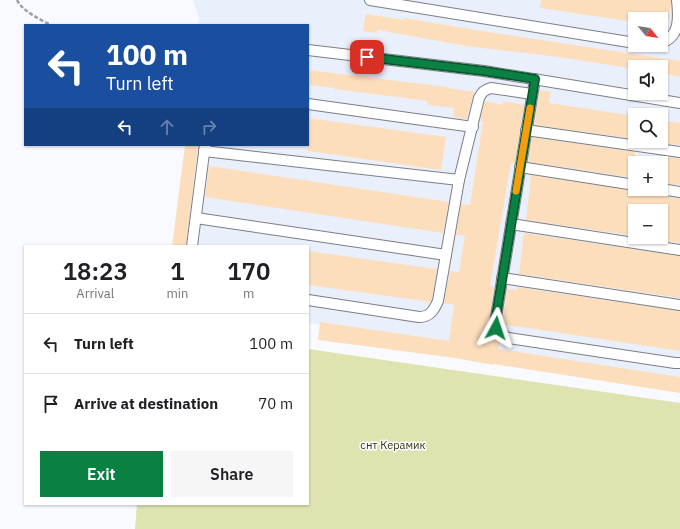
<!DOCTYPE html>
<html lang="en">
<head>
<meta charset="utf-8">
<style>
	body { margin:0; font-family:"IBM Plex Sans",sans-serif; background:#f6f6f6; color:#202124; height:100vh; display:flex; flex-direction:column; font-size:15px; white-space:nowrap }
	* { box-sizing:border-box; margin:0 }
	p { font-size:13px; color:#757577 }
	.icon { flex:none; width:22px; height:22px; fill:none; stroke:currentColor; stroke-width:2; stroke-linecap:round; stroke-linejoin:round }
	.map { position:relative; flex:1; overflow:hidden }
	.drawer { position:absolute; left:24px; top:245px; width:285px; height:260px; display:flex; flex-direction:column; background:#fff; border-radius:0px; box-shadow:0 1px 3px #0004 }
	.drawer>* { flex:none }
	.guide { position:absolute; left:24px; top:24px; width:285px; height:122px; border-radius:0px; box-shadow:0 1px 3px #0004; background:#1a4fa0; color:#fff; overflow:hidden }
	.needle { width:26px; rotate:120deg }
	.fabs { position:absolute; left:628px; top:12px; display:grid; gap:8px }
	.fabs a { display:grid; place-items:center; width:40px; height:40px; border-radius:0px; background:#fff; box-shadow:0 1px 3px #0004; font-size:20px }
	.pin { position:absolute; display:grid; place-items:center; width:34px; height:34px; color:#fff; margin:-17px; border-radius:8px; box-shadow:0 2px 6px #0006 }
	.me { position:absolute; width:44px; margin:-22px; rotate:5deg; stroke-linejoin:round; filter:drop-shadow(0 0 3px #0008) }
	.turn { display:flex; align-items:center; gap:14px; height:84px; padding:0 16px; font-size:18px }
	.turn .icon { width:52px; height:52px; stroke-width:2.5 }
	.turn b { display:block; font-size:28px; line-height:34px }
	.lanes { display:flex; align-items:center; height:38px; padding:0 16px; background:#0003; justify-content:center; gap:20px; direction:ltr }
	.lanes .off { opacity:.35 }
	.eta { display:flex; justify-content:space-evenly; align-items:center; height:68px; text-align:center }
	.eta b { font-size:24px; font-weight:600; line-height:28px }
	.action { display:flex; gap:8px; margin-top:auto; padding:8px 16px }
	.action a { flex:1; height:46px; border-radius:0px; background:#0b8043; color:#fff; font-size:16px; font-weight:600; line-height:46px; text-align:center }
	.action a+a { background:#f6f6f6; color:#202124 }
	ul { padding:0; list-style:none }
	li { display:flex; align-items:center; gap:12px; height:60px; padding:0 16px; border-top:1px solid #e0e0e0 }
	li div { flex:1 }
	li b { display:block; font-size:15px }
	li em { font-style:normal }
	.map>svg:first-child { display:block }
	.built { fill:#eaeffc; fill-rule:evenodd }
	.green { fill:#dfe3af }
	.building { fill:#fddebc }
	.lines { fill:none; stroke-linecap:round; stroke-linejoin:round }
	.service-casing { stroke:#7c7e84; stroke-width:12 }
	.path { stroke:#9ea0a3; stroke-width:2.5; stroke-dasharray:4 2; stroke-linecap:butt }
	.service { stroke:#fff; stroke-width:10 }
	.route-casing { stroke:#07532c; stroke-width:10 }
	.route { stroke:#0b8043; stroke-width:7 }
	.slow { stroke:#f59e0b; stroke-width:7 }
	.labels { text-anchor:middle; stroke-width:3; stroke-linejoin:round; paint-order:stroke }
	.park-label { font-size:11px; fill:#313212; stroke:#fff }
</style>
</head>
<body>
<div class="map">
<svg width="680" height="529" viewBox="0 0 680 529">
	<rect width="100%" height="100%" fill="#f8faff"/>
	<path class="built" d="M193,0H680V381L308,323V246H177L187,145H308V25H198L199,18ZM635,19H661V45H635ZM635,67H661V93H635ZM635,115H661V141H635ZM635,163H661V189H635ZM635,211H661V237H635Z"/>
	<polygon class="green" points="308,349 680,403 680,529 135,529 137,504 308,504"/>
	<g class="building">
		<polygon points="541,0 671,0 671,4 669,19 635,19 635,22 540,8"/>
		<polygon points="366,14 404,20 404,18 469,29 680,61 680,77 661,73 661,67 635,67 635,69 559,57 466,46 378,30 377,33 363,31"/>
		<polygon points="308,70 448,87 448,88 475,92 473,96 467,119 453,117 454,108 427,105 428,101 334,89 334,88 308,85"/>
		<polygon points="540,90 551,92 549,103 635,116 635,139 534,125"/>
		<polygon points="485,101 502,105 503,101 524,105 515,164 511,163 490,286 494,287 489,324 492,334 500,341 498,349 680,377 680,393 493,364 493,365 455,358 318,340 320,322 449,341 454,305 444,303 450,271 459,272 465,236 456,235 461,204 470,205 483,121 480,121"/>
		<polygon points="308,118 446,137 441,170 308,151"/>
		<polygon points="661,120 680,123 680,145 661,143"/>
		<polygon points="532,137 635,152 635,178 528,162"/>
		<polygon points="185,145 198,145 186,246 172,246"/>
		<polygon points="661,156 680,158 680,185 661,183"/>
		<polygon points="209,166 449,202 443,233 205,197"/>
		<polygon points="531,175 635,191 635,193 680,198 680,243 638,237 661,237 661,211 635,211 635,236 526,220"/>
		<polygon points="524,233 680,256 680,298 519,274"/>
		<polygon points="308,251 437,269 432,299 431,302 308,285"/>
		<polygon points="517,287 680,311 680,351 502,324 502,325 502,323 507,289 517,290"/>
	</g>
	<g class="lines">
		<g class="service-casing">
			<g id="service">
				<polyline points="370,0 635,43"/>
				<path d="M661,43C680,37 679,18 677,0"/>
				<polyline points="649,45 651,45"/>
				<polyline points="308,50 484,71 680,103"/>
				<path d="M535,79L495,323C496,332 501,334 508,338L675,363H680"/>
				<polyline points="308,104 473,127"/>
				<polyline points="526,130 680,152"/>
				<polyline points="204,151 459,180"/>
				<polyline points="520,167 635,185"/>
				<polyline points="661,189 680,192"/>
				<polyline points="196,218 446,255"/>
				<polyline points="511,224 680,250"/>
				<polyline points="192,246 205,145"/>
				<polyline points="502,278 680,305"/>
				<path d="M308,300L419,317C430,317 434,310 438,301L459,180L479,98C482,92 484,90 491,88L532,94"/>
			</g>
		</g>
		<path class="path" d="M17,0C22,11 41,20 51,25"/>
		<use href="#service" class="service"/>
	</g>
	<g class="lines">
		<g class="route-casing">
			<polyline id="route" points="367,57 484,71 535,79 495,323 496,328"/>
		</g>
		<use href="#route" class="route"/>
		<polyline class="slow" points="516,191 530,108"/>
	</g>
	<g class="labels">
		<g class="park-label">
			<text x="393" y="449">снт Керамик</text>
		</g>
	</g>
</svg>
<div class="fabs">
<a><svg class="needle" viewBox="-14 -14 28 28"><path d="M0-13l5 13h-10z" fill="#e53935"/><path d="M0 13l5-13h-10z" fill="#757577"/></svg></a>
<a><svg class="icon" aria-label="sound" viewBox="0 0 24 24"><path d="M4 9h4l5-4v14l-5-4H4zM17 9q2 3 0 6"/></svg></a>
<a><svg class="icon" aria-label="search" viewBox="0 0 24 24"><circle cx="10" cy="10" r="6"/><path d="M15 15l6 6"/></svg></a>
<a>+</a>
<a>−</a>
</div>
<div class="pin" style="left:367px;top:57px;background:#d93025"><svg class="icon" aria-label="arrive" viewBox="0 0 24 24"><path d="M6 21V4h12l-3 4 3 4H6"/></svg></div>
<svg class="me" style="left:496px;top:328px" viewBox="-20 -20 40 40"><path d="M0-17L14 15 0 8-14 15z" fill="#0b8043" stroke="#fff" stroke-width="4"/></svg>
<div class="guide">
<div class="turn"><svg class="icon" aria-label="left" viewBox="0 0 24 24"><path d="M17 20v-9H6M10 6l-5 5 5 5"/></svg><div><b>100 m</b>Turn left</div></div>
<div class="lanes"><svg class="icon" aria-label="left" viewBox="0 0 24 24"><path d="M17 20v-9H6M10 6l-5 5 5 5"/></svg><svg class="icon off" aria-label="ahead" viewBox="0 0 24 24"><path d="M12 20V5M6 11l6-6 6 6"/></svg><svg class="icon off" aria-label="right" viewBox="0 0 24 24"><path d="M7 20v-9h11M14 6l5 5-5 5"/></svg></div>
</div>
<section class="drawer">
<div class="eta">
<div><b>18:23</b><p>Arrival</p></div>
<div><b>1</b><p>min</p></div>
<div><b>170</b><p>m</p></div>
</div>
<ul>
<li><svg class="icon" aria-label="left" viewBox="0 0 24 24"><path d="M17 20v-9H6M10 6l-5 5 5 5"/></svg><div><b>Turn left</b></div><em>100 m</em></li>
<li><svg class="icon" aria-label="arrive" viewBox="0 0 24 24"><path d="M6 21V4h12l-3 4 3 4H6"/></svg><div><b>Arrive at destination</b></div><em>70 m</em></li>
</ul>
<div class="action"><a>Exit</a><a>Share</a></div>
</section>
</div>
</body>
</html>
